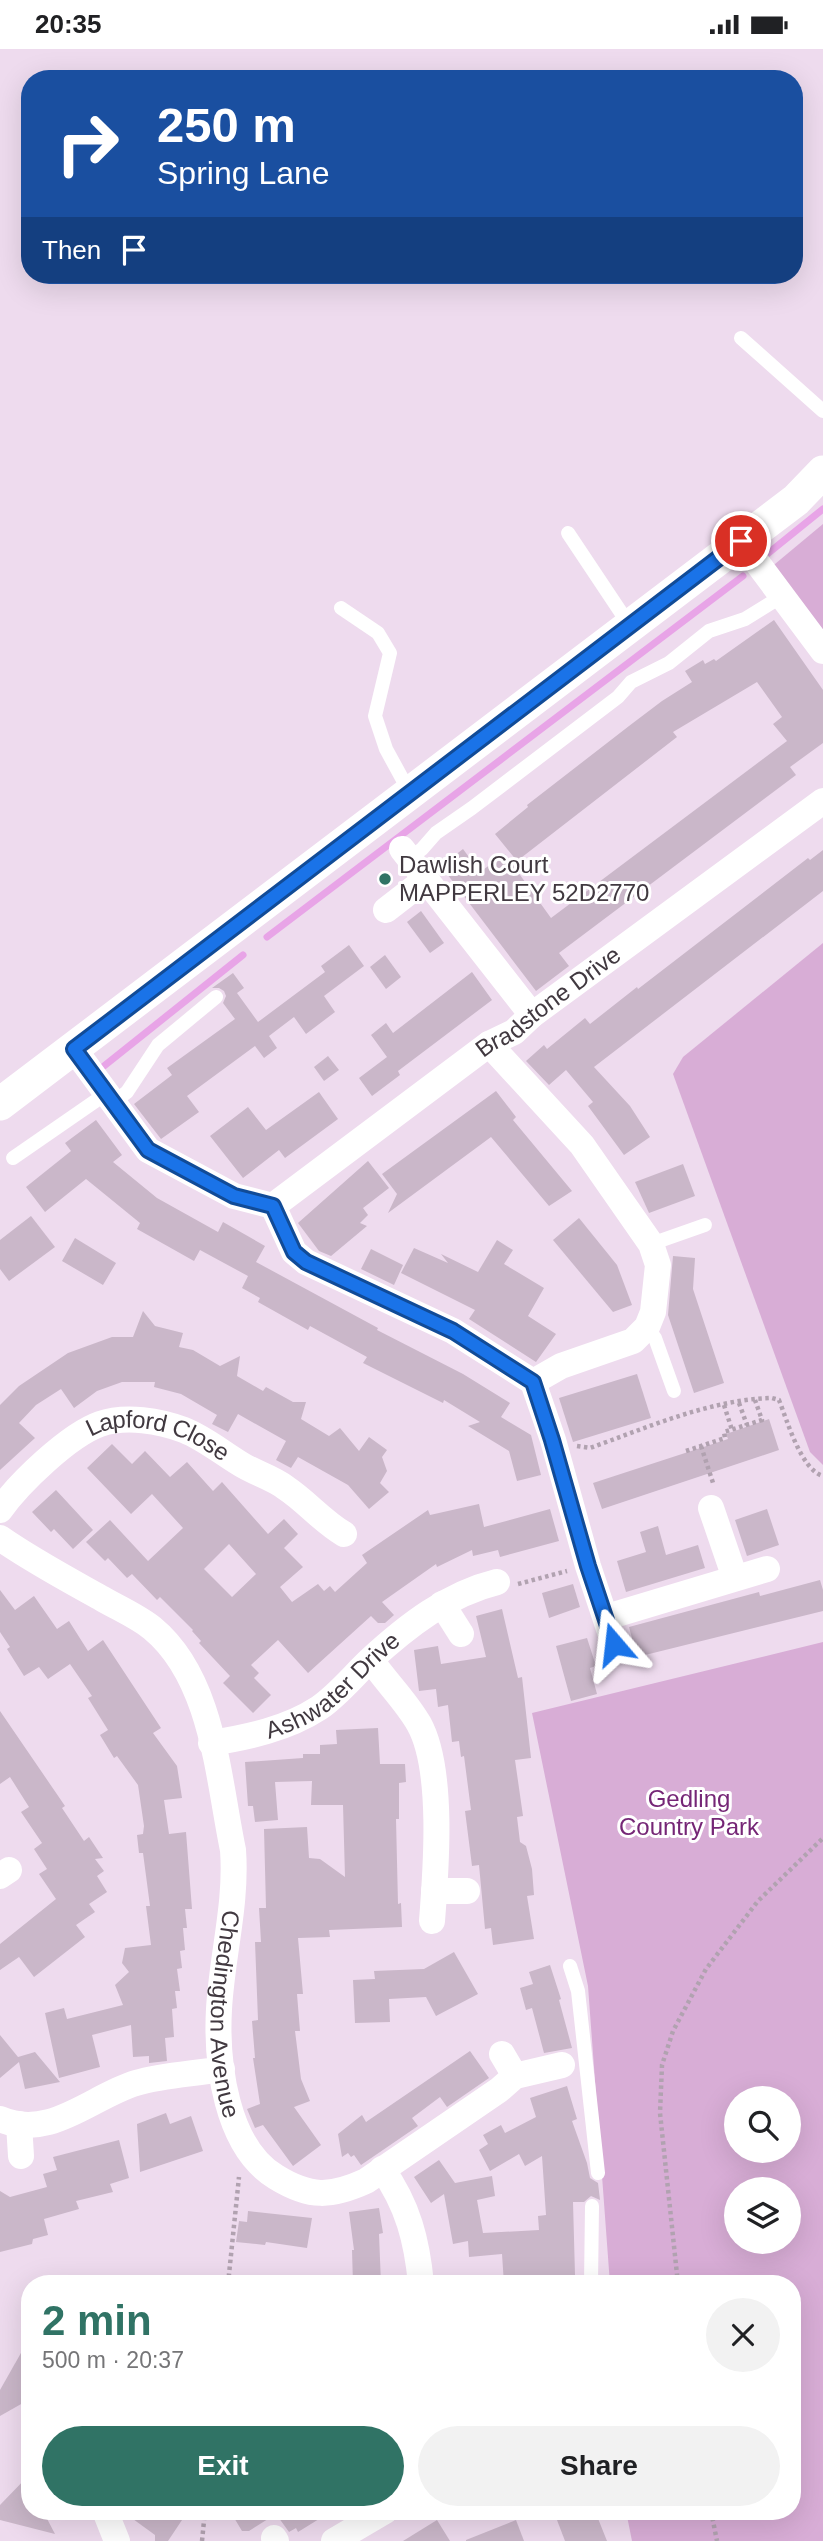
<!DOCTYPE html>
<html lang="en">
<head>
<meta charset="utf-8">
<style>
	body { margin:0; font-family:Helvetica,sans-serif; background:#f2f2f2; color:#202124; height:100vh; display:flex; flex-direction:column; font-size:26px; white-space:nowrap }
	* { box-sizing:border-box; margin:0 }
	p { font-size:23px; color:#757577 }
	.icon { flex:none; width:38px; height:38px; fill:none; stroke:currentColor; stroke-width:2; stroke-linecap:round; stroke-linejoin:round }
	.map { position:relative; flex:1; overflow:hidden }
	.drawer { position:absolute; left:21px; top:2226px; width:780px; height:245px; display:flex; flex-direction:column; background:#fff; border-radius:28px; box-shadow:0 7px 28px #0002 }
	.drawer>* { flex:none }
	.top-card { position:absolute; left:21px; top:21px; width:782px; height:214px; border-radius:28px; box-shadow:0 7px 28px #0002; background:#1a4fa0; color:#fff; overflow:hidden }
	.fabs { position:absolute; left:724px; top:2037px; display:grid; gap:14px }
	.fabs a { display:grid; place-items:center; width:77px; height:77px; border-radius:50%; background:#fff; box-shadow:0 7px 28px #0002; font-size:35px }
	.pin { position:absolute; display:grid; place-items:center; width:60px; height:60px; color:#fff; margin:-30px; border:4px solid #fff; border-radius:50%; box-shadow:0 2px 7px #0007 }
	.me { position:absolute; width:77px; margin:-38px; rotate:343deg; stroke-linejoin:round; filter:drop-shadow(0 0 5px #0008) }
	.turn { display:flex; align-items:center; gap:24px; height:147px; padding:0 21px; font-size:32px }
	.turn .icon { width:91px; height:91px; stroke-width:2.5 }
	.turn b { display:block; font-size:49px; line-height:60px }
	.then { display:flex; align-items:center; height:66px; padding:0 21px; background:#0003; gap:14px; font-size:26px }
	.round { display:grid; place-items:center; flex:none; width:74px; height:74px; border-radius:37px; background:#f2f2f2 }
	.head { display:flex; align-items:center; justify-content:space-between; height:119px; padding:0 21px }
	h1 { font-size:42px; font-weight:700; line-height:52px; color:#307365 }
	.cta { display:flex; gap:14px; margin-top:auto; padding:14px 21px }
	.cta a { flex:1; height:80px; border-radius:42px; background:#307365; color:#fff; font-size:28px; font-weight:700; line-height:80px; text-align:center }
	.cta a+a { background:#f2f2f2; color:#202124 }
	.status { display:flex; justify-content:space-between; align-items:center; height:49px; padding:0 35px; background:#fff; direction:ltr }
	.status svg { height:19px; fill:currentColor }
	.map>svg:first-child { display:block }
	.green { fill:#d8add6; fill-rule:evenodd }
	.lines { fill:none; stroke-linecap:round; stroke-linejoin:round }
	.stream { stroke:#e8a4e7; stroke-width:7 }
	.building { fill:#cab7c9; fill-rule:evenodd }
	.path { stroke:#b1a2b0; stroke-width:4.5; stroke-dasharray:3.5 3.5; stroke-linecap:butt }
	.service { stroke:#fff; stroke-width:14 }
	.minor { stroke:#fff; stroke-width:26 }
	.tertiary { stroke:#fff; stroke-width:33 }
	.route-casing { stroke:#114b97; stroke-width:18 }
	.route { stroke:#1a73e8; stroke-width:12 }
	.poi-dot { fill:#307365; stroke:#fff; stroke-width:2.5 }
	.labels { text-anchor:middle; stroke-width:6; stroke-linejoin:round; paint-order:stroke }
	.poi-label { font-size:24px; fill:#413940; stroke:#fff; text-anchor:start }
	.street-label { font-size:24px; fill:#413940; stroke:#fff }
	.park-label { font-size:24px; fill:#752676; stroke:#fff }
</style>
</head>
<body>
<div class="status"><b>20:35</b><svg viewBox="0 0 49 12"><path d="M0 12V9h3v3zM5 12V6h3v6zM10 12V3h3v9zM15 12V0h3v12zM26 1h20v11H26zM47 4h2v5h-2z"/></svg></div>
<div class="map">
<svg width="823" height="2492" viewBox="0 0 823 2492">
	<rect width="100%" height="100%" fill="#eedbee"/>
	<g class="green">
		<polygon points="823,475 823,593 769,520"/>
		<polygon points="823,894 823,1416 810,1403 673,1025 683,1008"/>
		<path d="M823,1593V2492H632L626,2462H793V2235H610L588,1937L532,1664ZM737,2049H789V2102H737ZM737,2140H789V2193H737Z"/>
	</g>
	<g class="lines">
		<g class="stream">
			<polyline points="766,506 823,460"/>
			<polyline points="267,888 743,527"/>
			<polyline points="104,1017 243,906"/>
		</g>
	</g>
	<g class="building">
		<polygon points="774,571 823,641 823,694 790,718 796,726 559,904 569,917 536,942 441,817 463,800 480,823 505,805 551,869 787,692 773,675 782,668 757,633 673,683 677,688 517,812 495,785 528,758 527,756 629,677 662,652 692,633 685,622 703,611 705,615 714,610 716,612"/>
		<polygon points="823,801 823,842 594,1018 630,1057 650,1088 624,1106 588,1057 593,1053 566,1021 549,1036 526,1012 544,996 547,1000 585,969 590,975 637,938 638,940 808,809 810,811"/>
		<polygon points="421,862 444,894 430,904 407,873"/>
		<polygon points="349,896 364,917 324,947 335,963 306,985 294,968 269,987 277,999 264,1009 255,997 187,1047 199,1063 161,1090 134,1055 172,1026 167,1019 235,970 223,954 226,947 224,942 219,939 212,939 233,924 244,939 237,944 258,973 325,923 321,917"/>
		<polygon points="385,906 401,928 386,940 370,918"/>
		<polygon points="472,923 492,951 398,1022 400,1026 372,1047 359,1029 387,1008 371,986 386,974 393,984"/>
		<polygon points="328,1007 339,1021 324,1032 314,1018"/>
		<polygon points="496,1042 516,1068 513,1071 572,1142 549,1157 491,1088 388,1164 397,1145 382,1125"/>
		<polygon points="319,1043 338,1070 285,1109 279,1101 243,1129 210,1087 248,1058 266,1081"/>
		<polygon points="96,1071 122,1106 113,1113 157,1149 218,1183 223,1173 265,1197 256,1213 378,1279 377,1281 463,1325 510,1354 501,1368 531,1386 541,1426 517,1432 509,1402 468,1377 480,1373 444,1351 443,1354 363,1314 367,1308 310,1277 308,1281 258,1253 260,1249 242,1239 248,1227 200,1201 194,1212 137,1180 140,1174 86,1130 45,1163 26,1138 71,1102 65,1094"/>
		<polygon points="368,1112 389,1139 363,1159 368,1166 360,1174 367,1177 331,1207 319,1202 298,1174"/>
		<polygon points="683,1115 695,1147 649,1164 635,1133"/>
		<polygon points="31,1167 55,1198 9,1232 0,1220 0,1191"/>
		<polygon points="579,1169 617,1216 632,1256 613,1263 553,1191"/>
		<polygon points="75,1189 116,1214 103,1236 62,1212"/>
		<polygon points="497,1191 513,1201 504,1215 544,1239 528,1267 556,1285 536,1313 469,1270 475,1261 401,1224 414,1199 448,1214 441,1205 478,1223"/>
		<polygon points="371,1200 403,1216 394,1236 361,1220"/>
		<polygon points="673,1207 695,1209 693,1240 724,1334 694,1344 668,1266"/>
		<polygon points="143,1262 155,1277 183,1284 179,1298 193,1301 220,1317 240,1307 237,1327 263,1342 266,1338 293,1353 306,1353 301,1370 329,1387 340,1379 359,1402 369,1388 387,1401 382,1408 387,1422 380,1434 389,1443 369,1460 348,1436 298,1408 291,1419 276,1411 286,1392 238,1365 228,1383 212,1375 217,1366 181,1345 154,1338 155,1333 122,1333 97,1342 74,1359 61,1340 36,1356 19,1374 35,1389 0,1421 0,1356 19,1337 68,1304 112,1288 133,1288"/>
		<polygon points="637,1325 651,1369 573,1393 559,1349"/>
		<polygon points="769,1370 779,1401 602,1460 593,1434 728,1390 726,1385"/>
		<path d="M112,1395L132,1415L145,1402L170,1428L187,1413L213,1442L222,1433L268,1485L284,1470L298,1485L284,1499L303,1518L280,1538L292,1553L318,1535L324,1542L330,1537L335,1543L367,1514L362,1506L428,1461L430,1466L479,1455L484,1478L550,1460L559,1492L500,1508L498,1501L473,1507L472,1501L437,1518L436,1515L382,1553L394,1566L385,1574H378L371,1567L308,1624L278,1591L251,1616L259,1624L254,1629L271,1646L253,1664L223,1634L230,1627L199,1594L201,1592L192,1582L193,1581L160,1548L157,1551L132,1525L127,1529L108,1509L105,1512L86,1493L110,1471L148,1512L183,1479L152,1445L131,1465L87,1419ZM229,1495L256,1525L232,1548L204,1520Z"/>
		<polygon points="56,1441 93,1481 73,1500 54,1480 51,1483 32,1463"/>
		<polygon points="767,1460 779,1496 747,1507 735,1471"/>
		<polygon points="658,1477 666,1506 698,1496 705,1519 626,1543 617,1512 646,1503 640,1483"/>
		<polygon points="820,1531 823,1541 823,1562 637,1608 629,1578 759,1543 760,1547"/>
		<polygon points="573,1535 580,1558 549,1569 542,1544"/>
		<polygon points="0,1541 15,1561 34,1547 57,1580 69,1572 88,1602 103,1591 161,1679 153,1684 177,1717 182,1749 164,1751 169,1785 186,1783 192,1860 185,1860 187,1879 183,1879 185,1901 180,1902 182,1919 177,1920 180,1942 175,1942 177,1959 172,1960 174,1988 165,1989 167,2012 149,2014 149,2007 133,2008 131,1976 92,1986 100,2018 59,2029 45,1964 64,1959 67,1970 123,1956 115,1936 129,1923 122,1914 125,1899 151,1896 146,1857 150,1857 143,1804 139,1804 137,1786 143,1785 144,1777 138,1736 117,1707 114,1709 100,1686 108,1681 88,1649 92,1647 70,1615 48,1630 39,1618 24,1627 7,1600 10,1598 0,1583"/>
		<polygon points="502,1560 518,1629 522,1628 531,1709 515,1711 523,1767 517,1768 520,1793 526,1797 532,1820 534,1846 527,1847 534,1890 493,1896 491,1879 485,1880 479,1816 472,1817 465,1762 471,1761 464,1707 461,1708 459,1692 452,1693 448,1656 438,1658 436,1640 419,1642 414,1601 438,1597 441,1615 486,1608 476,1567"/>
		<polygon points="587,1589 596,1617 590,1619 597,1645 571,1652 556,1597"/>
		<polygon points="0,1662 65,1757 62,1759 84,1792 89,1788 103,1809 95,1810 104,1822 97,1827 107,1843 89,1855 95,1863 76,1876 85,1888 34,1928 19,1908 0,1921 0,1895 56,1850 39,1825 47,1820 34,1800 42,1794 21,1763 29,1758 10,1728 0,1735"/>
		<polygon points="378,1679 380,1715 405,1715 406,1733 399,1734 399,1770 396,1770 398,1855 401,1854 402,1878 329,1881 330,1888 298,1889 303,1945 297,1945 300,1982 295,1982 301,2030 310,2052 294,2058 321,2096 293,2117 263,2076 255,2079 247,2060 260,2055 253,2009 255,2009 252,1972 258,1971 255,1893 261,1893 259,1859 266,1859 264,1780 307,1778 309,1809 320,1810 345,1828 343,1756 311,1756 312,1732 275,1733 278,1771 255,1773 253,1757 248,1757 245,1713 303,1709 303,1705 320,1705 320,1696 337,1695 336,1681"/>
		<polygon points="454,1903 478,1945 436,1967 426,1948 389,1950 390,1973 355,1974 353,1931 375,1930 374,1922 424,1920"/>
		<polygon points="550,1916 561,1950 559,1951 572,1999 544,2004 532,1959 526,1961 520,1939 533,1935 529,1923"/>
		<polygon points="0,1986 18,2008 35,2003 60,2033 25,2040 19,2013 0,2029"/>
		<polygon points="470,2002 489,2029 447,2058 440,2048 412,2069 418,2077 361,2116 354,2106 351,2108 348,2104 342,2108 338,2085 362,2066 366,2073"/>
		<polygon points="567,2037 577,2070 572,2072 587,2114 590,2129 598,2134 600,2151 591,2147 584,2153 573,2153 575,2226 531,2229 532,2235 504,2235 502,2205 469,2208 468,2192 453,2195 444,2145 431,2154 414,2128 439,2111 455,2134 492,2127 495,2147 477,2151 483,2184 539,2181 538,2167 546,2166 542,2107 525,2117 519,2105 490,2122 479,2101 488,2095 483,2086 501,2076 505,2084 536,2068 530,2049"/>
		<polygon points="166,2064 170,2075 191,2067 203,2102 140,2123 137,2075"/>
		<polygon points="119,2091 129,2129 110,2135 113,2143 76,2152 79,2160 44,2170 48,2186 33,2190 32,2195 0,2203 0,2142 10,2148 47,2138 43,2125 57,2121 53,2108"/>
		<polygon points="379,2159 383,2184 379,2185 381,2235 353,2235 352,2201 354,2201 349,2163"/>
		<polygon points="248,2162 312,2169 307,2199 266,2193 265,2196 236,2193 239,2172 247,2173"/>
		<polygon points="30,2288 30,2350 0,2367 0,2341"/>
		<polygon points="30,2425 30,2462 43,2462 55,2485 0,2471 0,2456"/>
		<polygon points="122,2462 188,2462 168,2492 155,2492 155,2486"/>
		<polygon points="230,2462 332,2462 298,2483 296,2479 289,2483 276,2465 249,2482 242,2482"/>
		<polygon points="579,2462 595,2462 607,2492 565,2492 557,2471"/>
		<polygon points="437,2471 450,2492 403,2492"/>
		<polygon points="516,2471 524,2492 466,2492 466,2491"/>
	</g>
	<g class="lines">
		<g class="path">
			<polyline points="739,1354 747,1376"/>
			<polyline points="724,1356 732,1381"/>
			<path d="M577,1397L590,1399C646,1379 712,1350 772,1349L779,1351C787,1371 801,1421 823,1427"/>
			<polyline points="701,1397 714,1437"/>
			<polyline points="686,1402 725,1389 724,1383 762,1371 755,1351"/>
			<polyline points="518,1535 567,1522"/>
			<polyline points="228,2235 239,2128"/>
			<polyline points="678,2235 660,2064 662,2016 673,1982 706,1920 758,1852 823,1789"/>
			<polyline points="711,2462 717,2492"/>
			<polyline points="202,2492 205,2462"/>
		</g>
		<g class="service">
			<polyline points="741,289 823,362"/>
			<polyline points="568,484 630,577"/>
			<polyline points="341,559 378,584 390,604 375,667 386,700 410,744"/>
			<polyline points="410,809 422,800 436,784 472,759 618,648 631,633 669,614 709,582 745,570 782,547"/>
			<polyline points="114,1053 127,1043 158,996 216,948"/>
			<polyline points="13,1109 107,1044"/>
			<polyline points="651,1195 705,1176"/>
			<polyline points="647,1278 655,1289 674,1342"/>
			<polyline points="570,1917 578,1942 598,2124"/>
			<polyline points="591,2235 592,2157"/>
			<polyline points="616,2462 616,2463"/>
		</g>
		<g class="minor">
			<polyline points="741,492 823,602"/>
			<polyline points="402,800 532,966"/>
			<polyline points="386,861 426,830"/>
			<polyline points="489,995 582,1096 651,1195 658,1216 653,1263 647,1278 633,1292 561,1317 533,1333"/>
			<polyline points="74,1000 148,1101 234,1147 273,1157 294,1203 306,1213 453,1282 533,1333 553,1391 588,1517 614,1595"/>
			<path id="s1" d="M273,1157L489,995L514,983L532,966L823,752"/>
			<polyline points="711,1459 735,1529"/>
			<path id="s2" d="M0,1461C19,1434 69,1386 100,1375C126,1366 160,1372 184,1381C204,1389 221,1403 239,1414C254,1424 272,1428 286,1439C307,1453 322,1472 344,1485"/>
			<path id="s3" d="M0,1489C33,1512 67,1530 101,1549C118,1559 137,1567 152,1579C213,1629 218,1729 233,1801C237,1855 222,1906 219,1960C216,2014 226,2098 276,2128C310,2149 331,2148 366,2132L499,2041L515,2027L562,2016"/>
			<polyline points="442,1555 461,1585"/>
			<polyline points="607,1568 767,1520"/>
			<path d="M371,1611C386,1633 406,1652 419,1675C444,1720 436,1821 432,1872"/>
			<path id="s4" d="M211,1694C248,1688 287,1680 319,1659C338,1646 353,1627 370,1611C407,1577 448,1545 497,1533"/>
			<polyline points="0,1827 9,1821"/>
			<polyline points="434,1842 467,1842"/>
			<polyline points="502,2005 515,2027"/>
			<path d="M0,2070C50,2092 92,2047 136,2034C164,2026 194,2025 222,2020"/>
			<polyline points="19,2075 21,2107"/>
			<path d="M382,2120C408,2156 417,2192 421,2235"/>
			<polyline points="105,2462 117,2492"/>
			<polyline points="274,2489 276,2492"/>
			<polyline points="334,2492 385,2462"/>
		</g>
		<polyline class="tertiary" points="0,1055 796,451 823,423"/>
	</g>
	<g class="lines">
		<g class="route-casing">
			<polyline id="route" points="614,1595 588,1517 552,1391 533,1333 453,1282 306,1213 294,1203 273,1157 234,1147 148,1101 74,1000 741,492"/>
		</g>
		<use href="#route" class="route"/>
	</g>
	<circle class="poi-dot" cx="385" cy="830" r="7"/>
	<g class="labels">
		<g class="poi-label">
			<text x="399" y="824">Dawlish Court<tspan x="399" dy="28">MAPPERLEY 52D2770</tspan></text>
		</g>
		<g class="street-label">
			<text dy="8" stroke="none"><textPath href="#s1" startOffset="343">Bradstone Drive</textPath></text>
			<text dy="8" stroke="none"><textPath href="#s2" startOffset="194">Lapford Close</textPath></text>
			<text dy="8" stroke="none"><textPath href="#s4" startOffset="138">Ashwater Drive</textPath></text>
			<text dy="8" stroke="none"><textPath href="#s3" startOffset="583">Chedington Avenue</textPath></text>
		</g>
		<g class="park-label">
			<text x="689" y="1758">Gedling<tspan x="689" dy="28">Country Park</tspan></text>
		</g>
	</g>
</svg>
<div class="fabs">
<a><svg class="icon" aria-label="search" viewBox="0 0 24 24"><circle cx="10" cy="10" r="6"/><path d="M15 15l6 6"/></svg></a>
<a><svg class="icon" aria-label="layers" viewBox="0 0 24 24"><path d="M12 4l9 5-9 5-9-5zM3 14l9 5 9-5"/></svg></a>
</div>
<div class="pin" style="left:741px;top:492px;background:#d93025"><svg class="icon" aria-label="arrive" viewBox="0 0 24 24"><path d="M6 21V4h12l-3 4 3 4H6"/></svg></div>
<svg class="me" style="left:614px;top:1595px" viewBox="-20 -20 40 40"><path d="M0-17L14 15 0 8-14 15z" fill="#1a73e8" stroke="#fff" stroke-width="4"/></svg>
<div class="top-card">
<div class="turn"><svg class="icon" aria-label="right" viewBox="0 0 24 24"><path d="M7 20v-9h11M14 6l5 5-5 5"/></svg><div><b>250 m</b>Spring Lane</div></div>
<div class="then">Then<svg class="icon" aria-label="arrive" viewBox="0 0 24 24"><path d="M6 21V4h12l-3 4 3 4H6"/></svg></div>
</div>
<section class="drawer">
<div class="head"><div><h1>2 min</h1><p>500 m · 20:37</p></div><a class="round"><svg class="icon" aria-label="close" viewBox="0 0 24 24"><path d="M6 6l12 12M18 6L6 18"/></svg></a></div>
<div class="cta"><a>Exit</a><a>Share</a></div>
</section>
</div>
</body>
</html>
